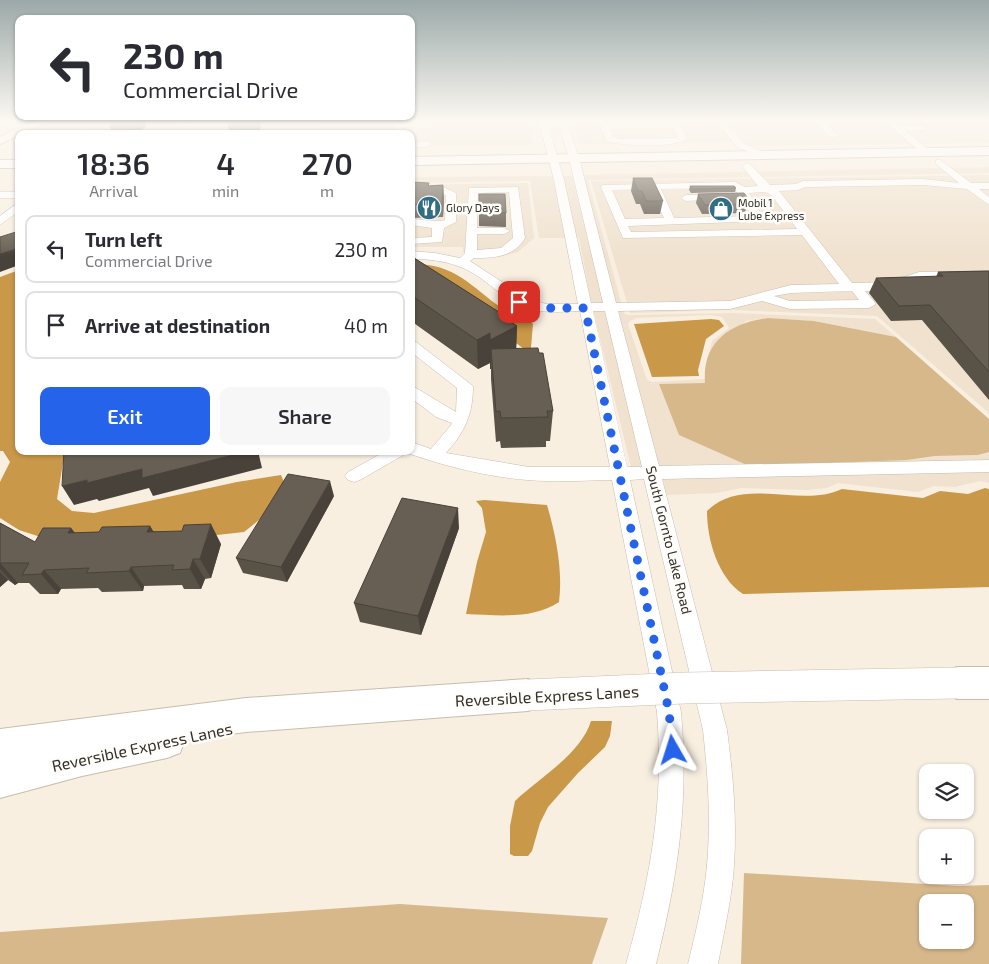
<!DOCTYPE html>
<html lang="en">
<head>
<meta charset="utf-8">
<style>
	body { margin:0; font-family:"Exo 2",sans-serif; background:#f7f7f7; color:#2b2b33; height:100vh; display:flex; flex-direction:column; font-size:19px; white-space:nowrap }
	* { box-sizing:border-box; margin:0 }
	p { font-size:16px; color:#7c7c81 }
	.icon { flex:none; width:28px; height:28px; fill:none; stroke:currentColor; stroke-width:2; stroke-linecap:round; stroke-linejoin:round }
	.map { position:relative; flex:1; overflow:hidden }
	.panel { position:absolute; left:15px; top:130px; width:400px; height:325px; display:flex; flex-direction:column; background:#fff; border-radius:10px; box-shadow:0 1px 4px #0004 }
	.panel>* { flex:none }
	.hud { position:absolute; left:15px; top:15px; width:400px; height:105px; border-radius:10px; box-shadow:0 1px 4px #0004; background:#fff; color:#2b2b33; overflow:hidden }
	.fabs { position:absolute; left:919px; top:764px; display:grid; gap:10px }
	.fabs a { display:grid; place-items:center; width:55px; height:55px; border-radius:10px; background:#fff; box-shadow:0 1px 4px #0004; font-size:25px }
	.pin { position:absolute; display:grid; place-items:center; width:42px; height:42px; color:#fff; margin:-21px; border-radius:10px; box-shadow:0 2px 8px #0006 }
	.me { position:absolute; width:55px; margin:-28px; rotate:354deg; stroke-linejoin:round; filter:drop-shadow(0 0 4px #0008) }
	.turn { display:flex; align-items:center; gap:18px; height:105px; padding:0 25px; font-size:22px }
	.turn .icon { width:65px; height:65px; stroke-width:2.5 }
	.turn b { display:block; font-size:35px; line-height:42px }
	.eta { display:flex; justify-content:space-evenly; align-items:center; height:85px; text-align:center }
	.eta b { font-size:30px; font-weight:600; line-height:35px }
	.cta { display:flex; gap:10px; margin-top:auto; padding:10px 25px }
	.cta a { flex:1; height:58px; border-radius:10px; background:#2563eb; color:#fff; font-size:20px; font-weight:600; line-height:58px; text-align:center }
	.cta a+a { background:#f7f7f7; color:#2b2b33 }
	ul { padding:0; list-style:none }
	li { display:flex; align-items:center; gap:15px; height:68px; margin:0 10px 8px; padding:0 15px; border:2px solid #e1e1e2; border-radius:10px }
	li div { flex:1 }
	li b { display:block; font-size:19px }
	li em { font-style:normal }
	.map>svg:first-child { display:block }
	.built { fill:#f0e2cf }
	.green { fill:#d7b88b; fill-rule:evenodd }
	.water { fill:#c99848 }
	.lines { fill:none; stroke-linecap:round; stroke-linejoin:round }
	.minor-casing { stroke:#c6bdaf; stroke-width:1 }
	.major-casing { stroke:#c6bdaf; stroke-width:2 }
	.highway-casing { stroke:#c6bdaf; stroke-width:2 }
	.minor { fill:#fff; fill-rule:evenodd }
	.major { fill:#fff; fill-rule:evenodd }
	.highway { fill:#fff; fill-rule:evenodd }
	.highway-bridge-casing { stroke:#c6bdaf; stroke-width:32; stroke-linecap:butt }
	.highway-bridge { stroke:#fff; stroke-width:31 }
	.wall { fill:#595247 }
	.shaded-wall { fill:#48423a }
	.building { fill:#675f53; stroke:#48423a }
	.route { stroke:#2563eb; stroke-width:9; stroke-dasharray:0 16.2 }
	.labels { text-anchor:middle; stroke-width:5; stroke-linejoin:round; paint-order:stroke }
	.far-poi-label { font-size:11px; fill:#332f2a; stroke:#fffdfa; text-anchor:start }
	.street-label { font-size:14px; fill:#332f2a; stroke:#fffdfa }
	.near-street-label { font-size:16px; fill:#332f2a; stroke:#fffdfa }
</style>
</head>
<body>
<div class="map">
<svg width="989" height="964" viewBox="0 0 989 964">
	<rect width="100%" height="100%" fill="#f8efe1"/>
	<g class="built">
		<polygon points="53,121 90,121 77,134 27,134"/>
		<polygon points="94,121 529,121 532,145 411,146 411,134 80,134"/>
		<polygon points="572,121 723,121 740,142 580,144"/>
		<polygon points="727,121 989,121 989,143 749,146"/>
		<polygon points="989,167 989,173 588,180 624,313 627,315 734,313 875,319 896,337 814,321 768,318 746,321 711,353 706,364 712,341 729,328 722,317 710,315 637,318 630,321 628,324 647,380 653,382 705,379 705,383 907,460 935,456 978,455 989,452 989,483 980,481 955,487 934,486 918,492 838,483 827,488 808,490 741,488 717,493 667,495 582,175"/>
		<polygon points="989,175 989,413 877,316 733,310 630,313 591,181"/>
		<polygon points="553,176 565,238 539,238 530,181 411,183 411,177"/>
		<polygon points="563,176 572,176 643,467 631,467 592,306 579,238 577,238"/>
		<polygon points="528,183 534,238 518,252 500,257 482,257 463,252 463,247 411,247 411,185"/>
	</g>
	<g class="green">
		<path d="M768,318L814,321L896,337L989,419V452L978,455L935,456L907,460L749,466L679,435L659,384L705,383C702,341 731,323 768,318Z"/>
		<path d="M744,873L958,886L989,885V964H741ZM928,902H965V940H928Z"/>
		<polygon points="400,904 608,918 592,964 0,964 0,932"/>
	</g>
	<g class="water">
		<path d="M411,264C455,263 470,286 503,309C513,316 525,314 533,324L530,359L524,349L512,340Z"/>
		<polygon points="19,270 19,451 65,451 57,499 72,511 94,513 237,482 281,475 284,482 276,501 259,520 244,532 199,537 53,541 19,530 0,518 0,482 10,462 3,451 0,451 0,277"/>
		<polygon points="711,319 719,320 724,326 706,339 698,370 699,376 652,377 634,324"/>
		<path d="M985,488L989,489V587L743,594C718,578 707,540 707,511C743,475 800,509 842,489L923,498L940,491L968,494Z"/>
		<path d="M484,500L547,505C556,536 563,570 559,602C532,620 497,615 466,614L477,562L486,532L482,508L476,501Z"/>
		<path d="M591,721H612L610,736L605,747L578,773L548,807L540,823L532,851L528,856H514L510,854V826L515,801C539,778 581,754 591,721Z"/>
	</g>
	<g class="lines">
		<g class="minor-casing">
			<g id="minor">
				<polygon points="175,121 321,121 317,124 179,126 176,125"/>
				<polygon points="405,121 430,122 434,125 430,128 406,127 403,127 402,134 394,134 396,124"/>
				<path d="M539,121H547L564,180L591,303H603L569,158L558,121H566L579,158L616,303L730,301L791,285L839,284L802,235L623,238L601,187L602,185L735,182L745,187L758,186L742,166L747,163L750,164L770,185L796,184L803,181L923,179L959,183L936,164V160L939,159L971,183H989V189H979L989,197V205L967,189L923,185L805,187L798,190L779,191L852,283L889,282L919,272L989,271V279L920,280L890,290L865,291L876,304L869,308L790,309L762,301L730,309L618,311L659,466L989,460V472L662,479L727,730C733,775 737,820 734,865C732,898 724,931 718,964H688C696,931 704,899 707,865C711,820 708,775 703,730L644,479L630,480L681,712C689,803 678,876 656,964H626C651,876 664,803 657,712L612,480C590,480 568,482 547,481C499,480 451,468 407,453L360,480L354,482L348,480L345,476L348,472L386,451H411V442L431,449L451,425L452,423L436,417L411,398V385L456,412L457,388L411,352V341L416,342L473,386C473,414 465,432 446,453L529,467H610L580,311C559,312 538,314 518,305C507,300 497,290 487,283C464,264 440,259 411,259V251L435,253L460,258L465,253L469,188L518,187L525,238C514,257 494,258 474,258L470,261L528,299L546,304H578L554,180ZM734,188L752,216L674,218L661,189ZM651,189L664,218L625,219L612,190ZM509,192L513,238L501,248L477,250V234H504L510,231L504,228H477L478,193ZM766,192L772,196L797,229L631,232L628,226L763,221L764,219L749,193ZM852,291L859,300L790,301L774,296L791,293ZM593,311H605L642,467H627Z"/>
				<path d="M599,121L608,123L678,121L687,138C677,149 621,146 606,141ZM673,128L678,137L676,138L619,139L613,137L610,129Z"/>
				<polygon points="716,121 725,121 743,143 768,154 763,157 737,147"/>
				<polygon points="815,121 824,121 838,136 831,138"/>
				<polygon points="884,121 894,121 900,126 925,126 925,130 906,131 930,151 922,153"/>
				<polygon points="411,142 427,141 432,144 427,147 411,148"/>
				<path d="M411,187H443L456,193V222L444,228L442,242L411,244V238L432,237V228L411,225V219C421,219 437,223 445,220L446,195L411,193Z"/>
				<rect x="0" y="192" width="19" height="6"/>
				<polygon points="721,194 725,195 725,199 686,201 681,198 686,195"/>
				<polygon points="19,202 19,211 0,225 0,216"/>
			</g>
		</g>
		<g class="major-casing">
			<g id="major">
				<polygon points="33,121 48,121 0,144 0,137"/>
				<polygon points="989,147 989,155 411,165 411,157"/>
				<rect x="0" y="160" width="19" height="8"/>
			</g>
		</g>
		<g class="highway-casing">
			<g id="highway">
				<polygon points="957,667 989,667 989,699 957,699 945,694 940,683 945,672"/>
				<polygon points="528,679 540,683 545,695 540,707 528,711 246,732 185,740 180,753 167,758 82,776 0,798 0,729 246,698"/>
			</g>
		</g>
		<use href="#minor" class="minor"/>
		<use href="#major" class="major"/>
		<use href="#highway" class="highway"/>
		<g class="highway-bridge-casing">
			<polyline id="highway-bridge" points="528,695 685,688 957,683"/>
		</g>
		<use href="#highway-bridge" class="highway-bridge"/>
	</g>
	<g class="wall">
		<polygon points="231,121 261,127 257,134 230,134 228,127"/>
		<polygon points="146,126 138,134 113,134 110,127"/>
		<polygon points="633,178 663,201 660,214 644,214 640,204 636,204 631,191"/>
		<polygon points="411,182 429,183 429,186 443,185 444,199 443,217 411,218"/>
		<polygon points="690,186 736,188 735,192 691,193 689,190"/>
		<polygon points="698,194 747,197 745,201 747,204 745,213 702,214 696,203"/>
		<polygon points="479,212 506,213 506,227 479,226"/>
		<polygon points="411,256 513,321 513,324 517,326 516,349 539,353 553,411 550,441 546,441 546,447 501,448 500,441 496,442 491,379 491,369 490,369 490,363 478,369 411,321"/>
		<polygon points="989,271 989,400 922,320 891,321 869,293 876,278 936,277 938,272"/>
		<polygon points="334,496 287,582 243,573 236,558"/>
		<polygon points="0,523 35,542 71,528 75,533 99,532 150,526 153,531 221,544 211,578 205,579 201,589 184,589 182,585 144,586 143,591 102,592 98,588 61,589 58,594 40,594 29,583 18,583 15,585 8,580 0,587"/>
		<polygon points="459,528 421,635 360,622 354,603"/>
	</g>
	<g class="shaded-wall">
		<polygon points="134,121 145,121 146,126 138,134 132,134 129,127"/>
		<polygon points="254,121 260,121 261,127 257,134 254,134 252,126"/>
		<polygon points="443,185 444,199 443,217 442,204"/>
		<polygon points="19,248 19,265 0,272 0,254"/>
		<polygon points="513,321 513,328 517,326 516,355 491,349 491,369 490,369 490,340"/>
		<polygon points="490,333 490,363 478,369 477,340"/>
		<polygon points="249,451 258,451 262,468 153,496 149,488 99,501 97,499 74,505 62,486 87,480 142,469"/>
		<polygon points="330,481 334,496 287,582 281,567"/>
		<polygon points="458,508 459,528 421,635 418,616"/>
		<polygon points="211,524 221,544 211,578 200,559"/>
		<polygon points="150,526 162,546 147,532"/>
		<polygon points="71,528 86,548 68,533"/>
		<polygon points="193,559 205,579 201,589 190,569"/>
		<polygon points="0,563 18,583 15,585 0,569"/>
		<polygon points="131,567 144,586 143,591 129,571"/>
		<polygon points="44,570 61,589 58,594 41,574"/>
		<polygon points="0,572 8,580 0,587"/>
	</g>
	<g class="building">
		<polygon points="115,121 134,121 129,127 110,127"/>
		<polygon points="231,121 254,121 252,126 228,127"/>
		<polygon points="633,178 652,178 663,201 646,201 642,191 638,191"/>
		<polygon points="411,182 429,183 428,186 443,185 442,204 411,204"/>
		<polygon points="690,186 734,186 736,188 692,189"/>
		<polygon points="744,193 747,197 742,197 747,204 705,205 698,194"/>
		<polygon points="479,194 505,194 506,213 479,212"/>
		<polygon points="19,231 19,248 0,254 0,237"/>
		<polygon points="411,256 513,321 511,322 517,326 490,340 490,333 477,340 411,295"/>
		<polygon points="989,271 989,372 930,305 899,306 876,278 943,276 938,272"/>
		<polygon points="538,348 539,353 543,353 553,411 547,411 548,417 501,418 500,411 496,412 491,349"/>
		<polygon points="64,451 121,451 121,452 126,451 249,451 142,478 142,469 87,483 87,480 62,486"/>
		<polygon points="288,474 330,481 281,567 236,558"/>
		<polygon points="402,498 458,508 418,616 354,603"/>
		<polygon points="0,523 35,542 43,528 71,528 68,533 99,532 102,527 150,526 147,532 182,531 184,525 211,524 200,559 193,559 190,569 172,570 174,565 131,567 129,571 86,573 89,568 44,570 41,574 22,575 29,563 0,563"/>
	</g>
	<linearGradient id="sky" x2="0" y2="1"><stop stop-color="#9ba9a8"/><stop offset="0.47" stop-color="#fcf8f2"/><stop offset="1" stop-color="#fcf8f2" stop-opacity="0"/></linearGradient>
	<rect width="989" height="256" fill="url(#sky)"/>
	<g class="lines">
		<polyline class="route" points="519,302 546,308 585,308 669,712 673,750"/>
	</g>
	<defs>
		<g id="restaurant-disc" transform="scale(1.25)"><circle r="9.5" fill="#316d84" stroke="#fffdfa"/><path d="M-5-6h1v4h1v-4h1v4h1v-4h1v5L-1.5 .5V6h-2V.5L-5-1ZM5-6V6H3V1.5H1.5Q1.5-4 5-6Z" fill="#fff"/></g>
		<g id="shop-disc" transform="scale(1.25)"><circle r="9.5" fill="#316d84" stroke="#fffdfa"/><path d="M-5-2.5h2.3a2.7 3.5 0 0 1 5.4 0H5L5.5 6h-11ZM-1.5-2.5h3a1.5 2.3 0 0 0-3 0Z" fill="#fff"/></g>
	</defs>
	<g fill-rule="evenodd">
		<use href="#restaurant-disc" x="429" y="208"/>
		<use href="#shop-disc" x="721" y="209"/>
	</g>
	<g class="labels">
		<g class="far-poi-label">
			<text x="738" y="207">Mobil 1<tspan x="738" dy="13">Lube Express</tspan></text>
			<text x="446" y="212">Glory Days</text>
		</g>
		<g class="street-label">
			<text transform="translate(669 540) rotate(76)" y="5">South Gornto Lake Road</text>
		</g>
		<g class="near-street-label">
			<text transform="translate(547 696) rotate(-3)" y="6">Reversible Express Lanes</text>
			<text transform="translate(142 747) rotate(-12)" y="6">Reversible Express Lanes</text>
		</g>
	</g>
</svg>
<div class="fabs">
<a><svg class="icon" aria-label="layers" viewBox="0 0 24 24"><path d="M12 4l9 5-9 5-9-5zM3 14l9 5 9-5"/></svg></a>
<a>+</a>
<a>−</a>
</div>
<div class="pin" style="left:519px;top:302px;background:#d93025"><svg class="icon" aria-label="arrive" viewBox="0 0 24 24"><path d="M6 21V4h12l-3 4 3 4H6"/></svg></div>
<svg class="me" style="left:673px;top:750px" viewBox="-20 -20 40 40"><path d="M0-17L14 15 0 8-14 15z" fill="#2563eb" stroke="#fff" stroke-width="4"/></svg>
<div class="hud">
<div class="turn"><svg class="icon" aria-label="left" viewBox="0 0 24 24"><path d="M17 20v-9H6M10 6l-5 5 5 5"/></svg><div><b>230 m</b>Commercial Drive</div></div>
</div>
<section class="panel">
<div class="eta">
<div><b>18:36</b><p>Arrival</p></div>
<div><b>4</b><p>min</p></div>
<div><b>270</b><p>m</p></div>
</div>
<ul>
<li><svg class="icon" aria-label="left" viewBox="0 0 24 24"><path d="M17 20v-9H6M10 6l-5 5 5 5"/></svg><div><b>Turn left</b><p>Commercial Drive</p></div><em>230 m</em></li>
<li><svg class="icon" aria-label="arrive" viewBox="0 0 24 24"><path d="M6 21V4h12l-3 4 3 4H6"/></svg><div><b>Arrive at destination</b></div><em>40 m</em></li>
</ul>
<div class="cta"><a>Exit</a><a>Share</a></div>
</section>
</div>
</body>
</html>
